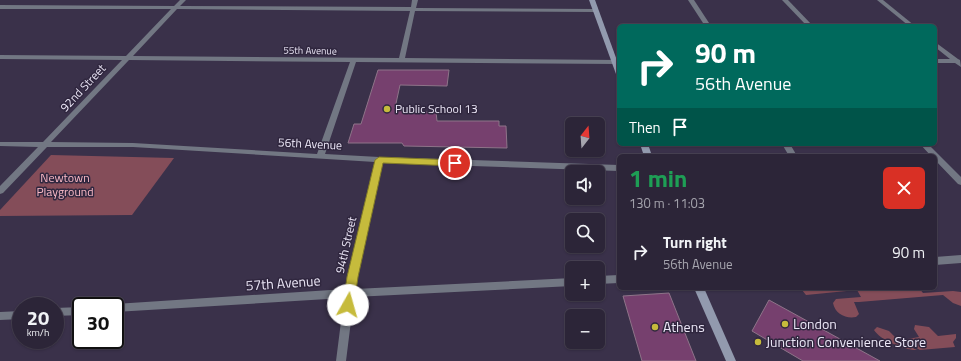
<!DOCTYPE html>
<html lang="en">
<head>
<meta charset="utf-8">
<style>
	body { margin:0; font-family:"Titillium Web",sans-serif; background:#342d40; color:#f1f3f6; height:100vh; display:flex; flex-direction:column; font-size:15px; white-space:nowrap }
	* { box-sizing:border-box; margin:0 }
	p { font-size:13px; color:#a6a5ae }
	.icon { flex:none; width:22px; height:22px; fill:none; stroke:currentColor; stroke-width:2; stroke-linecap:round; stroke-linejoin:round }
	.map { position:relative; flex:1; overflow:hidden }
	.sheet { position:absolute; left:617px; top:154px; width:320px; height:136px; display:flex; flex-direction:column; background:#2c2538; border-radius:6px; box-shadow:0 1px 3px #0004,0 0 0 1px #484253 }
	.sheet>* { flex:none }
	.hud { position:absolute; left:617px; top:24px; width:320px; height:122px; border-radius:6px; box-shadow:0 1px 3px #0004,0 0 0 1px #484253; background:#00695c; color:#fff; overflow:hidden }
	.needle { width:26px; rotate:17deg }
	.controls { position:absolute; left:565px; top:117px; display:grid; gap:8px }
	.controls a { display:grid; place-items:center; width:40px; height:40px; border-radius:6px; background:#2c2538; box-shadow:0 1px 3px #0004,0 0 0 1px #484253; font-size:20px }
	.speed { position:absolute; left:12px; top:297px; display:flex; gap:8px; font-size:20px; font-weight:700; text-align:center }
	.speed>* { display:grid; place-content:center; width:52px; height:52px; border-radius:50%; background:#2c2538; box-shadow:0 1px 3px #0004,0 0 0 1px #484253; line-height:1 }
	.speed small { font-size:10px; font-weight:400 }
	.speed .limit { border:2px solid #111; border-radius:6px; background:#fff; color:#111 }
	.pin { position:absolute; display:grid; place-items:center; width:34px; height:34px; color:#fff; margin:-17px; border:2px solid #fff; border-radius:50%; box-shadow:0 1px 4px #0007 }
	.me { position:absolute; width:44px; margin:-22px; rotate:7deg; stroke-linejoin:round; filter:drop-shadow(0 0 3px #0008) }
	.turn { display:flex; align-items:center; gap:14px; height:84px; padding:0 12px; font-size:18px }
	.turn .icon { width:52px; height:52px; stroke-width:2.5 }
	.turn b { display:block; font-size:28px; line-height:34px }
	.then { display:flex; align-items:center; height:38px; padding:0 12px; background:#0003; gap:8px; font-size:15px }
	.round { display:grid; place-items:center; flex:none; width:42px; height:42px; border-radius:6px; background:#342d40 }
	.headline { display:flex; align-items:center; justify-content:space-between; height:68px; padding:0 12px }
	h1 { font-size:24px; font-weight:700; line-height:30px; color:#1e9e55 }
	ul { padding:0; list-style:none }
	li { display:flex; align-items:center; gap:12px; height:60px; padding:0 12px }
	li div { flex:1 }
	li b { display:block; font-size:15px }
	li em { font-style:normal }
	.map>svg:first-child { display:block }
	.green { fill:#844d59 }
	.building { fill:#76406e; stroke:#8e7489 }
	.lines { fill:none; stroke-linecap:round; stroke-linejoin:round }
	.minor { fill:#727783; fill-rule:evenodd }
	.secondary { fill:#929aae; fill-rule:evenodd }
	.route { fill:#c6bb3c; stroke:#817a27 }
	.poi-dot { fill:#c6bb3c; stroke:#30273f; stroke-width:1.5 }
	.labels { text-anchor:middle; stroke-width:3; stroke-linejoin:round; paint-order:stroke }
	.far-street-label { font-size:10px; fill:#ebe6f6; stroke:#30273f }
	.street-label { font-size:12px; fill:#ebe6f6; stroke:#30273f }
	.poi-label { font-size:12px; fill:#ebe6f6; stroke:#30273f; text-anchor:start }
	.park-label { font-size:12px; fill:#fbbac6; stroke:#30273f }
	.near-street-label { font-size:14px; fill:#ebe6f6; stroke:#30273f }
	.near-poi-label { font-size:14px; fill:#ebe6f6; stroke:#30273f; text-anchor:start }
</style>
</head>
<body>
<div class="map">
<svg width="961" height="361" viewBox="0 0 961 361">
	<rect width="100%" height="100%" fill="#3a314a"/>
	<g class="green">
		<polygon points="51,155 174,158 132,215 0,216 0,210"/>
		<path d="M823,288H919L923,293L953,291L961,292V306L953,303L943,295L859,302H854L859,314L856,317C846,319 835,314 833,303L836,299L861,297L857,290L806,295L802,290Z"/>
		<polygon points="915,325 929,327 938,336 956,334 956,338 953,342 955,347 920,350 902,340 919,337 914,329"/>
		<path d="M877,327L889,331L900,342L917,350C906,351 880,340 874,330Z"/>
	</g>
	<g class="building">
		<polygon points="378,70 449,70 447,86 400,85 395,108 408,108 407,112 436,112 437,121 499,121 499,126 506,126 507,148 404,146 402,143 348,143 354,124 361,124"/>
		<polygon points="669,293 696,361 642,361 623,296"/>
		<polygon points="769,300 880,361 803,361 752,331"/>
	</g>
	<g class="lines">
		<g class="minor">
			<path d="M180,0H186L180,6L411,7L412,0H418L416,8L598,9V11L596,12L415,11L405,58L619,60V64L356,62L325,154L379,157L619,165V171L382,163L357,277L355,289L572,278V286L354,297L346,361H336L344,298L115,312V306H111L115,304L346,289L347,277L375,162L133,147H47L3,193L0,194V186L38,147L0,146V142H43L122,60L0,59V55L126,56L171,9H0V5L174,6ZM177,9L410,11L399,58L133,56ZM129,60L350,62L317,154L133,143L51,142Z"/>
			<polygon points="688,0 694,0 711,26 705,26"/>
			<polygon points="782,0 788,0 813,26 807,26"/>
			<polygon points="877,0 883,0 915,26 909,26"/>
			<polygon points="935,42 958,59 960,60 961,67 955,63 935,63 935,59 950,59 935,47"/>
			<polygon points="782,144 790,144 797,156 789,156"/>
			<polygon points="920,144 928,144 961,177 961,185 958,184 935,160 935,156 931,156"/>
			<polygon points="961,255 961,263 935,265 935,257"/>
			<polygon points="619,275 619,283 598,284 598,276"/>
			<polygon points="81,307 81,315 55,316 55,308"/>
			<polygon points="21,311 21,319 0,320 0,312"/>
		</g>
		<g class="secondary">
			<polygon points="589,0 595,0 619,66 619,76 616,74"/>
			<polygon points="640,144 648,144 652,156 644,156"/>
			<polygon points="694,288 704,288 736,361 726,361"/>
		</g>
	</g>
	<polygon class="route" points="379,157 455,160 459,163 455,166 383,163 358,277 354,305 352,309 348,310 344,309 343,305 347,277 375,160"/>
	<g class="poi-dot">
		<circle cx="387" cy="109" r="4"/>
		<circle cx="785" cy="324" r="4"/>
		<circle cx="655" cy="327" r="4"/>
		<circle cx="758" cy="342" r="4"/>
	</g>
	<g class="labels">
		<g class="far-street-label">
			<text transform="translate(310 50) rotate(1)" y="4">55th Avenue</text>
		</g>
		<g class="street-label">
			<text transform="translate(83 88) rotate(-47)" y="4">92nd Street</text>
			<text transform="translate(310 144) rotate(3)" y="4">56th Avenue</text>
			<text transform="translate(346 245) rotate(-77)" y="4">94th Street</text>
		</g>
		<g class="poi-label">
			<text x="395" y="113">Public School 13</text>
		</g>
		<g class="park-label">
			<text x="65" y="182">Newtown<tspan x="65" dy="14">Playground</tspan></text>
		</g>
		<g class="near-street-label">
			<text transform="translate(283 283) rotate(-4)" y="5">57th Avenue</text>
		</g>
		<g class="near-poi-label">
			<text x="793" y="329">London</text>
			<text x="663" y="332">Athens</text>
			<text x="766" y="347">Junction Convenience Store</text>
		</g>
	</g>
</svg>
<div class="controls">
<a><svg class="needle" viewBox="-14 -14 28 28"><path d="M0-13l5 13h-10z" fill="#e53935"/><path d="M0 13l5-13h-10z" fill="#a6a5ae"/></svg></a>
<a><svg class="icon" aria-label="sound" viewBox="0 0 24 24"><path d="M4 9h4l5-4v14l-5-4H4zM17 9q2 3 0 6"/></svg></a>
<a><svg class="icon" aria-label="search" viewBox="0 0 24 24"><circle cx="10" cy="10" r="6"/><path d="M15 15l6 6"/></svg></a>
<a>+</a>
<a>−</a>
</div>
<div class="speed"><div>20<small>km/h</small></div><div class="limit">30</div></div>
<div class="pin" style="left:455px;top:163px;background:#d93025"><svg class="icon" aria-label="arrive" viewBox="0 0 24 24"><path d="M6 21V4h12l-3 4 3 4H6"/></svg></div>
<svg class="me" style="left:348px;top:305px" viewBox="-20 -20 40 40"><circle r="19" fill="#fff"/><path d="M0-13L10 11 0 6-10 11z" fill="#c6bb3c"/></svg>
<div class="hud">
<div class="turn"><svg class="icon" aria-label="right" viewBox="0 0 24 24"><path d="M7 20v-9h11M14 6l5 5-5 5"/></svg><div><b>90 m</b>56th Avenue</div></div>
<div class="then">Then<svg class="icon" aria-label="arrive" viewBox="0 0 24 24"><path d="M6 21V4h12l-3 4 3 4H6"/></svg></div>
</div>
<section class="sheet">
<div class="headline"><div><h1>1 min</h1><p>130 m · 11:03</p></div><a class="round" style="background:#d93025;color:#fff"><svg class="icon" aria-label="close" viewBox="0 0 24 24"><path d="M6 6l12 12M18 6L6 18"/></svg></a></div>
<ul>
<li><svg class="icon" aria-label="right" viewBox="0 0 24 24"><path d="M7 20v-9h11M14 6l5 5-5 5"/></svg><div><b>Turn right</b><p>56th Avenue</p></div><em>90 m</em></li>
</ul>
</section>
</div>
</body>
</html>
